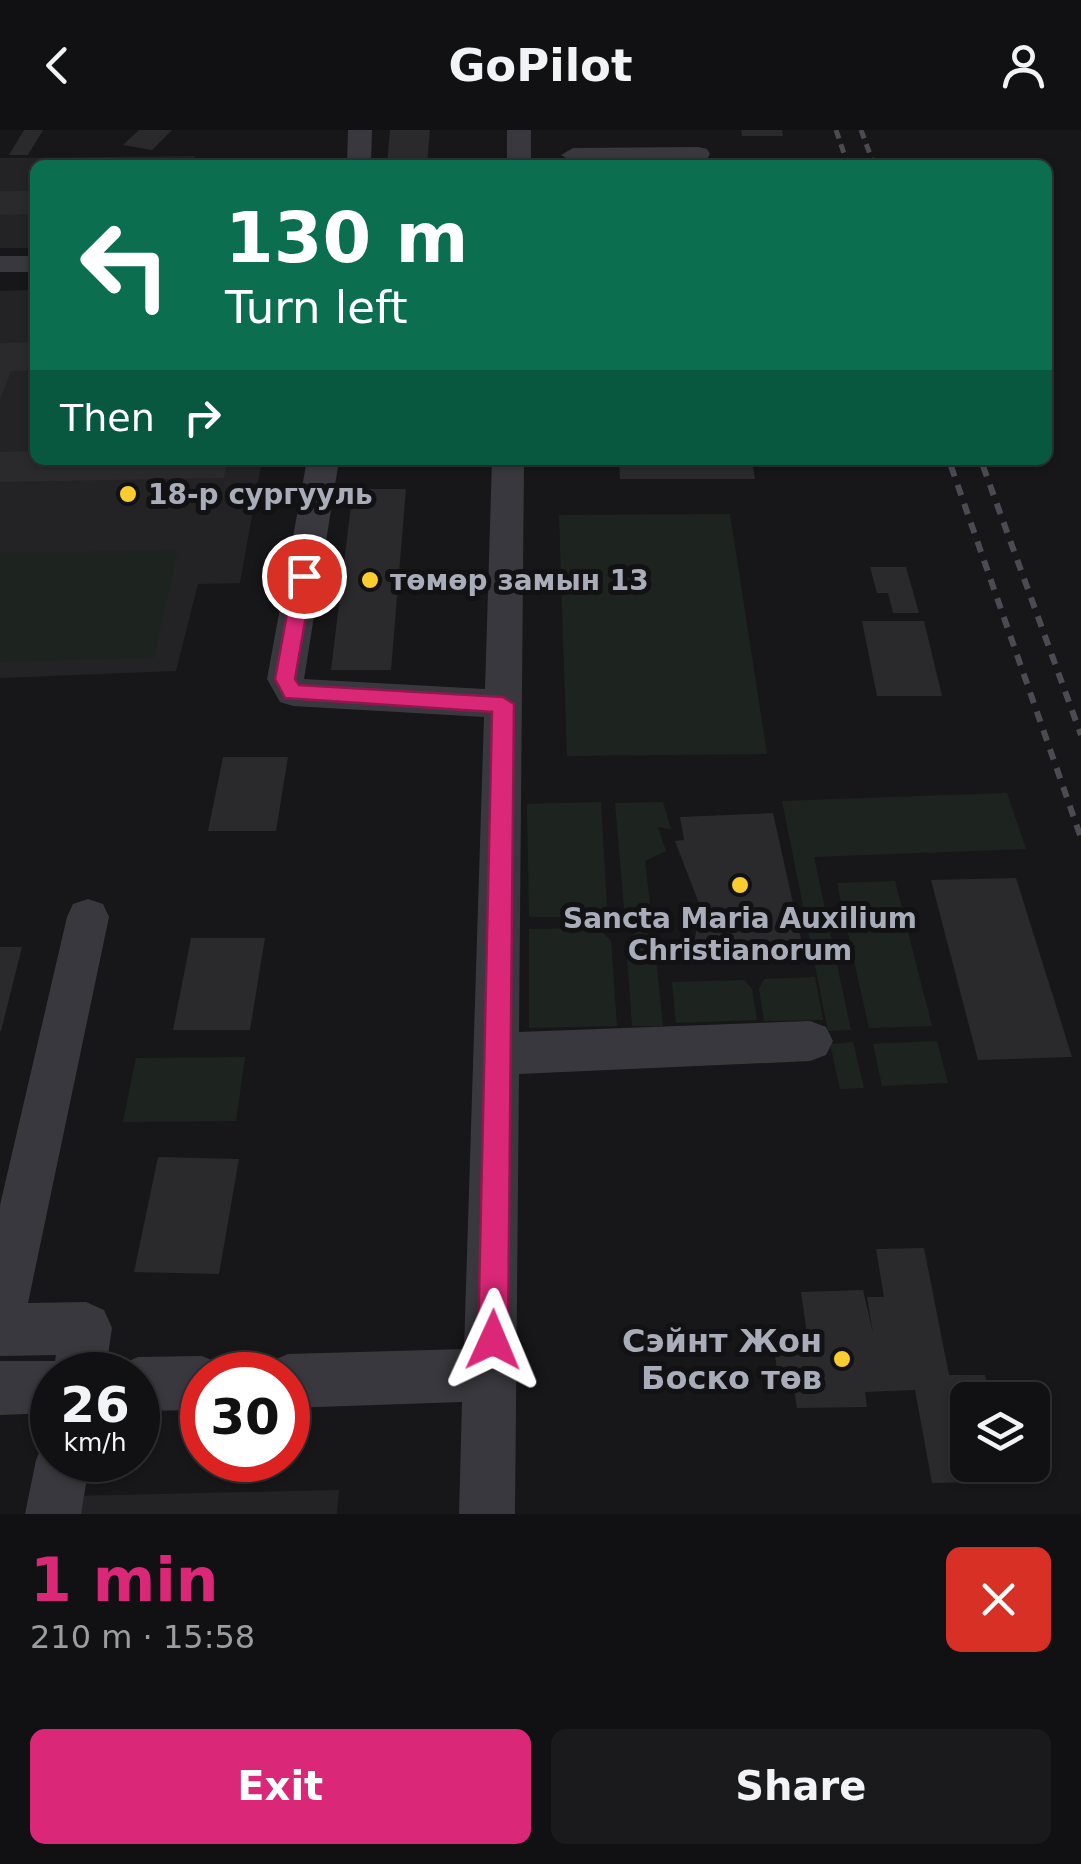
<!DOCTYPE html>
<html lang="en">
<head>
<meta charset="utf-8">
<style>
	body { margin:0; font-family:"DejaVu Sans",sans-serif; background:#1a1a1c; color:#f1f3f6; height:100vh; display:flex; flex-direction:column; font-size:38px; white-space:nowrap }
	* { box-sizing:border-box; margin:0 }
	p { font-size:32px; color:#9c9da0 }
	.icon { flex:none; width:55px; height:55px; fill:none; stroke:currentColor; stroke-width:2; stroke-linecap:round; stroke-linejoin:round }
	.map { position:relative; height:1384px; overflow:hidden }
	.side { display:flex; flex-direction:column; background:#111113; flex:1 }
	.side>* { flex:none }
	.guide { position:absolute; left:30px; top:30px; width:1022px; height:305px; border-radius:15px; box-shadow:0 2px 8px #0004,0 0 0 2px #303133; background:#0b6e4f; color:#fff; overflow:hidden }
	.tools { position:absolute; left:950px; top:1252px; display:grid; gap:20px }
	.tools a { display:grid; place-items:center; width:100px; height:100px; border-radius:15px; background:#111113; box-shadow:0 2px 8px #0004,0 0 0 2px #303133; font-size:50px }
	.speed { position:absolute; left:30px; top:1222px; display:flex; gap:20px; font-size:50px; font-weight:700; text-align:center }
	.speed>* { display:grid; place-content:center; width:130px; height:130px; border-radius:50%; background:#111113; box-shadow:0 2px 8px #0004,0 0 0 2px #303133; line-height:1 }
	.speed small { font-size:25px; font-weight:400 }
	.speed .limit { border:15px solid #d22; background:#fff; color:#111 }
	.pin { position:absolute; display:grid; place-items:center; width:85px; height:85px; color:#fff; margin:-42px; border:5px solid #fff; border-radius:50%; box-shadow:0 2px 10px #0007 }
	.me { position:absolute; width:110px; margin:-55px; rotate:1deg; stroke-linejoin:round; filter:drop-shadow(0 0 8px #0008) }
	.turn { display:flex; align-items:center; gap:35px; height:210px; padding:0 30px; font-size:45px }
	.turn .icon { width:130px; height:130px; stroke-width:2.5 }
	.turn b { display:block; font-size:70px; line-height:85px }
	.then { display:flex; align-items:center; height:95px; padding:0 30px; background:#0003; gap:20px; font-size:38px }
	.round { display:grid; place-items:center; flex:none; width:105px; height:105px; border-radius:15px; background:#1a1a1c }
	.overview { display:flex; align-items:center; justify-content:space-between; height:170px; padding:0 30px }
	h1 { font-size:60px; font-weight:700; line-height:75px; color:#db2777 }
	.button { display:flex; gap:20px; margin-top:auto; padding:20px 30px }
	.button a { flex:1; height:115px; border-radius:15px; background:#db2777; color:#fff; font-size:40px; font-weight:700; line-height:115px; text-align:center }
	.button a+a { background:#1a1a1c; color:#f1f3f6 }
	header { display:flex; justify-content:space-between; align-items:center; height:130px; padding:0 30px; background:#111113; font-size:45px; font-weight:700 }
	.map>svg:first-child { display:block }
	.built { fill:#232326 }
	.green { fill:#1d241f }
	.building { fill:#2a2a2d }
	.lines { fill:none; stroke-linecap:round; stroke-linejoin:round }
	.minor { fill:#38383e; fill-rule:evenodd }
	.rail-far1 { stroke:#4b4c53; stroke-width:5; stroke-dasharray:9 6; stroke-linecap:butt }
	.rail { stroke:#4b4c53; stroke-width:6; stroke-dasharray:11 9; stroke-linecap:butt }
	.route { fill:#db2777; stroke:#8e194d; stroke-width:2.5 }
	.poi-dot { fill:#f9cc2f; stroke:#121214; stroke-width:4 }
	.labels { text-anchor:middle; stroke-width:10; stroke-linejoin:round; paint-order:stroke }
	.poi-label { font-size:28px; font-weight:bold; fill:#a9acb9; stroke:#121214; text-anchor:start }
	.near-poi-label { font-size:32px; font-weight:bold; fill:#a9acb9; stroke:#121214; text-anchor:end }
</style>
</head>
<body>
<header><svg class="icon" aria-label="back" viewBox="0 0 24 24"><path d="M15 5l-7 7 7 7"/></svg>GoPilot<svg class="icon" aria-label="person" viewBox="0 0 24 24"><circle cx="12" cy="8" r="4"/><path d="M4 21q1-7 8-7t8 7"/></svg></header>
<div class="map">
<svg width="1081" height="1384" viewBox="0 0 1081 1384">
	<rect width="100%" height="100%" fill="#171719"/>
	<g class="built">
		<polygon points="195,26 193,35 35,35 35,118 0,118 0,28"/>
		<polygon points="35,160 35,330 262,330 240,453 198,454 176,541 0,548 0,161"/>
		<polygon points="339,1360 337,1384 69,1384 72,1366"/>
	</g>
	<g class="green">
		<polygon points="730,384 767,624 567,626 559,385"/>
		<polygon points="178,420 154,528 0,532 0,423"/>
		<polygon points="1007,663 1026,719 814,727 851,900 828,901 782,671"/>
		<polygon points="601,672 607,779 599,787 529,787 527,674"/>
		<polygon points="663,672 671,699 658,697 666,721 645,731 652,790 638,790 624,778 615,673"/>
		<polygon points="895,751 932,896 869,898 837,753"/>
		<polygon points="598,798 611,811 617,896 529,898 529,799"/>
		<polygon points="639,799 653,799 663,896 632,896 626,812"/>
		<polygon points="815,847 823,890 764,891 759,859 764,849"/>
		<polygon points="744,850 752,859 757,890 676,893 672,852"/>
		<polygon points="937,911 948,953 882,956 873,914"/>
		<polygon points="853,912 864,958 840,959 830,914"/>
		<polygon points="245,927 236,991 123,992 136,928"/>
	</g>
	<g class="building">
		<polygon points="24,0 43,0 28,25 9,25"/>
		<polygon points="139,0 172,0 152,20 123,15"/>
		<polygon points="390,0 430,0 427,35 387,35"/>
		<polygon points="741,0 782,0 783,6 742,6"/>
		<polygon points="35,51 35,84 0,85 0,61 31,61"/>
		<polygon points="35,212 35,240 11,241 0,270 0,213"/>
		<polygon points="35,321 35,330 227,330 224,348 0,352 0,322"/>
		<polygon points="619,331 752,331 755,349 620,349"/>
		<polygon points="353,359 406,359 391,540 331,540"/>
		<polygon points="870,437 906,437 919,483 893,483 888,463 877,463"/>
		<polygon points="862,491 924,491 942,566 877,566"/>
		<polygon points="223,627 288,627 276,701 208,701"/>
		<polygon points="773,683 804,823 691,834 700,776 675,711 684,710 680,687"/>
		<polygon points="1016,748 1072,927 978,930 931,750"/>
		<polygon points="191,808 265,808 250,900 173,900"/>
		<polygon points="0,817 22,817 1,901 0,901"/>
		<polygon points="158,1027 239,1029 219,1144 134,1142"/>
		<polygon points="924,1118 949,1245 985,1245 991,1270 968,1270 968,1335 1029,1335 1032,1351 932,1353 915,1260 865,1262 867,1277 797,1278 793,1253 779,1253 772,1205 807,1204 801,1162 863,1160 873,1203 867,1167 884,1167 876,1119"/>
	</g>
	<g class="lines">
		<g class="minor">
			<polygon points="348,0 372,0 371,35 347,35"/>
			<rect x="507" y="0" width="24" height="35"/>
			<polygon points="698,17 707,19 710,24 707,29 573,32 561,25 573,18"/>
			<rect x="0" y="126" width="35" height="16"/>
			<polygon points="307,330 339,330 304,549 485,559 492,330 524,330 519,902 810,891 826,897 833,911 826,925 810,931 519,944 515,1384 459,1384 462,1272 288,1278 288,1245 264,1245 269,1232 288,1224 464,1219 484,587 293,576 280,572 267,549"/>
			<polygon points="88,769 103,774 109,787 28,1173 86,1172 104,1180 112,1198 105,1245 52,1245 52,1283 0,1285 0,1231 55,1231 56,1225 0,1226 0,1075 67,787 73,774"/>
			<polygon points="202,1226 221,1234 225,1245 202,1245 202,1280 138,1281 138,1245 115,1245 119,1235 138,1227"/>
			<polygon points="52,1307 52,1330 90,1330 81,1384 25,1384 36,1330 44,1311"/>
		</g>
		<g class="rail-far1">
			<polyline points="836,0 848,35"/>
			<polyline points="861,0 874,35"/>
			<polyline points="949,330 952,338"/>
			<polyline points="981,330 984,338"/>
		</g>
		<g class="rail">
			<polyline points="951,336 1081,708"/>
			<polyline points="983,336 1081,605"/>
		</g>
	</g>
	<polygon class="route" points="304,440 313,446 295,549 299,555 503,567 514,574 508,1210 503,1220 493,1224 482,1220 478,1210 492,582 285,568 275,549 294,446"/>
	<g class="poi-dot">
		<circle cx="128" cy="364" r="10"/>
		<circle cx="370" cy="450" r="10"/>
		<circle cx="740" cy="755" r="10"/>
		<circle cx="842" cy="1229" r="10"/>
	</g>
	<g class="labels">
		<g class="poi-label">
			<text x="148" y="374">18-р сургууль</text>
			<text x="390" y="460">төмөр замын 13</text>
			<text x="740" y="798" text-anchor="middle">Sancta Maria Auxilium<tspan x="740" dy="32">Christianorum</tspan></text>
		</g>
		<g class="near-poi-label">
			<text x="822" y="1222">Сэйнт Жон<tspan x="822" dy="37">Боско төв</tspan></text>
		</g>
	</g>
</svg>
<div class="tools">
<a><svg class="icon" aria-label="layers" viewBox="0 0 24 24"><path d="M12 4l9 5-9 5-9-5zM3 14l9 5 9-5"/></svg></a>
</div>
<div class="speed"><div>26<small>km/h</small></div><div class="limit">30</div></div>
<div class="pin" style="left:304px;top:446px;background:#d93025"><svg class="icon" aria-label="arrive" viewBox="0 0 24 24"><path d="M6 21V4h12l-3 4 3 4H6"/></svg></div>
<svg class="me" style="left:493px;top:1210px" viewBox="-20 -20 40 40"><path d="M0-17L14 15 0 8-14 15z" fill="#db2777" stroke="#fff" stroke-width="4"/></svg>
<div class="guide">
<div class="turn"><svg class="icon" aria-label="left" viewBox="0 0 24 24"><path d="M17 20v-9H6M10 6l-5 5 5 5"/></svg><div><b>130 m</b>Turn left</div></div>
<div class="then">Then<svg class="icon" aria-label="right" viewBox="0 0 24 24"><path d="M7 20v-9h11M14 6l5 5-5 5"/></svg></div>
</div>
</div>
<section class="side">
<div class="overview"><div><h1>1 min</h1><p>210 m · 15:58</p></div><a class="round" style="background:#d93025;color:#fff"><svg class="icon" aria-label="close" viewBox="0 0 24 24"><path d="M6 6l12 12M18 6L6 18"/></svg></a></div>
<div class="button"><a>Exit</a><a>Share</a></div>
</section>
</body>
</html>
